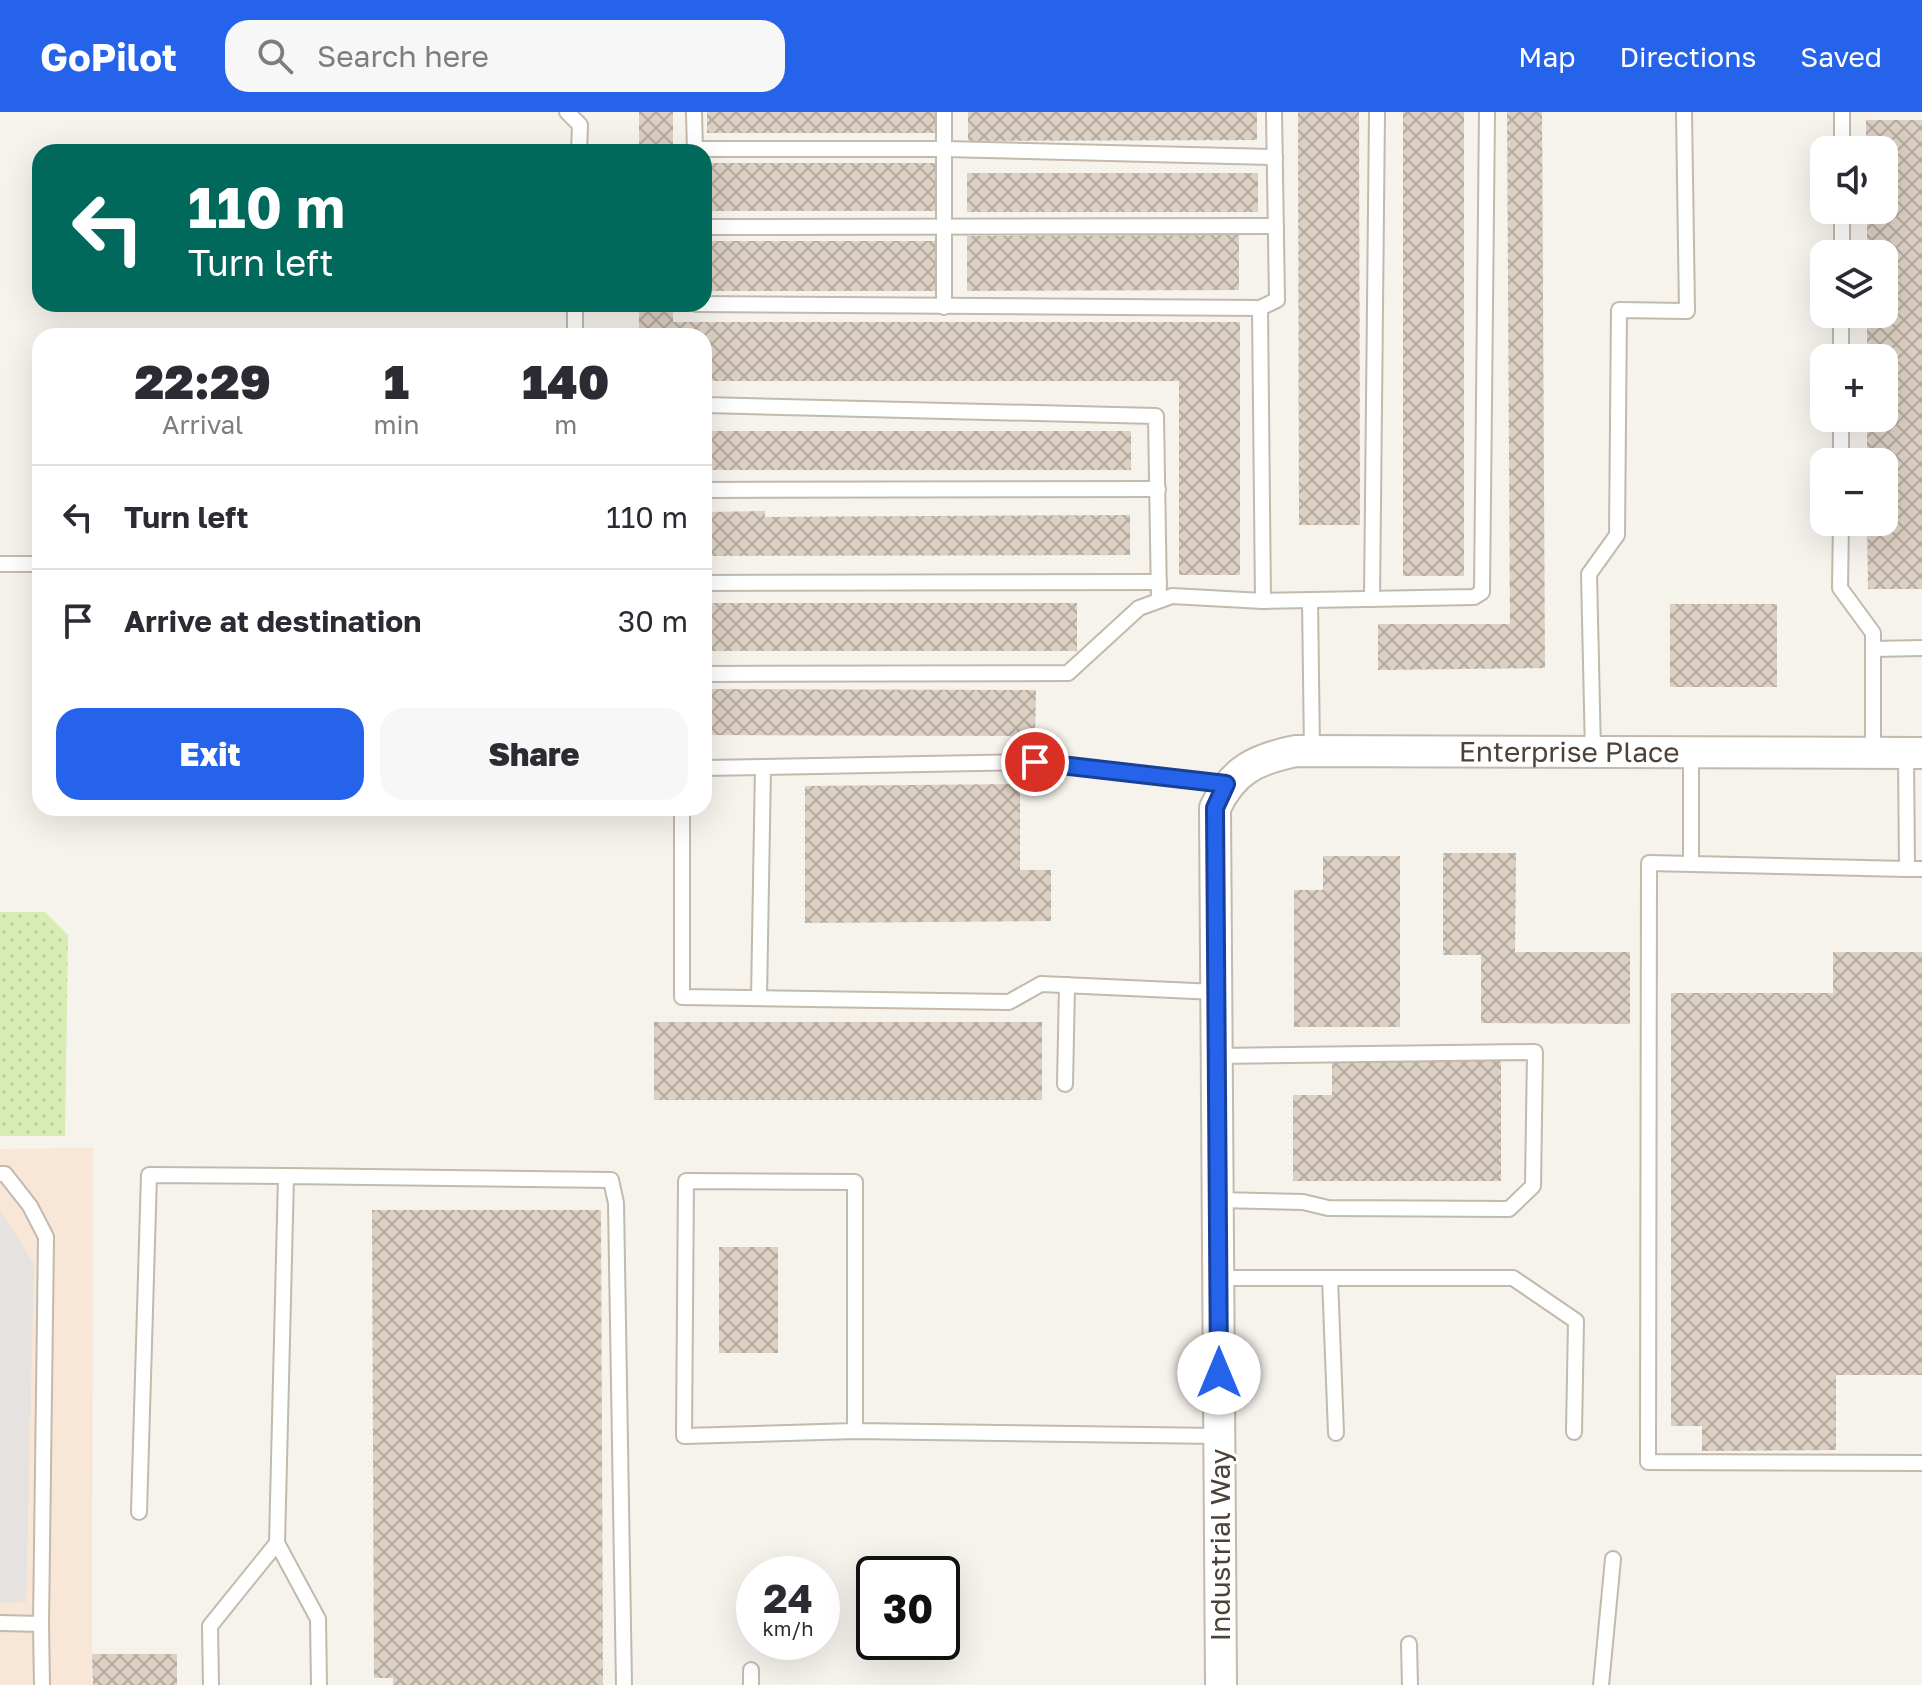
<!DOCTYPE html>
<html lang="en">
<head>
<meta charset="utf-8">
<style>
	body { margin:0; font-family:"Golos Text",sans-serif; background:#f7f7f7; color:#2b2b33; height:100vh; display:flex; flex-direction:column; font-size:30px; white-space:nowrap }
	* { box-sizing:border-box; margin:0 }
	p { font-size:26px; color:#7c7c81 }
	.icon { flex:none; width:44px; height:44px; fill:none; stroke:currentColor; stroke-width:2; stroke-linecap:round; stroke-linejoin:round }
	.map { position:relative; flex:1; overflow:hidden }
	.panel { position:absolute; left:32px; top:216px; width:680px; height:488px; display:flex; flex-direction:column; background:#fff; border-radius:24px; box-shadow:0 8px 32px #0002 }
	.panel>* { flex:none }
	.top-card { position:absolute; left:32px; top:32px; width:680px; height:168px; border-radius:24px; box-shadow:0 8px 32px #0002; background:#00695c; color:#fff; overflow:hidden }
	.controls { position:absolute; left:1810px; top:24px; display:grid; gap:16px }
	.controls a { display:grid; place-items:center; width:88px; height:88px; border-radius:16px; background:#fff; box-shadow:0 8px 32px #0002; font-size:40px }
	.speed { position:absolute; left:736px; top:1444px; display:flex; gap:16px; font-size:40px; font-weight:700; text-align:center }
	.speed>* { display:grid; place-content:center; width:104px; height:104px; border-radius:50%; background:#fff; box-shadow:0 8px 32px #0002; line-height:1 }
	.speed small { font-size:20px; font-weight:400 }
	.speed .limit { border:4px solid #111; border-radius:12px; background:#fff; color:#111 }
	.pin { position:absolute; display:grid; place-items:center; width:68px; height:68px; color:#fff; margin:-34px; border:4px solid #fff; border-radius:50%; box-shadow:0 2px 8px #0007 }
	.me { position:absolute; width:88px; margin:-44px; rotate:0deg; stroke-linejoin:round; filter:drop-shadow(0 0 6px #0008) }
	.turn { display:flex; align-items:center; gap:28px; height:168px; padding:0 24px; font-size:36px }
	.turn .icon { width:104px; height:104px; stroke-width:2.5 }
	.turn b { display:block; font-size:56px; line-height:68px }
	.eta { display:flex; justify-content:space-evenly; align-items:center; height:136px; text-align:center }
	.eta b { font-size:48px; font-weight:800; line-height:56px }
	.action { display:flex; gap:16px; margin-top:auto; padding:16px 24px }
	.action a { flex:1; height:92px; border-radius:24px; background:#2563eb; color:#fff; font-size:32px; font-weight:800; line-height:92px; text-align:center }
	.action a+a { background:#f7f7f7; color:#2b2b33 }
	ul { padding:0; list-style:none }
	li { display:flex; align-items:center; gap:24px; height:104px; padding:0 24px; border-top:2px solid #e1e1e2 }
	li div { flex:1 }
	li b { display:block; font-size:30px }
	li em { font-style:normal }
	header { display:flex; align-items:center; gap:48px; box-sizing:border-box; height:112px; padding:0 40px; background:#2563eb; color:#fff }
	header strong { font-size:38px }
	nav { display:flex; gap:44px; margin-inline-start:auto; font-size:28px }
	.search { width:560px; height:72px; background:#f7f7f7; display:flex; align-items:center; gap:20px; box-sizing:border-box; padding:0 28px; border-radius:24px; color:#7c7c81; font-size:30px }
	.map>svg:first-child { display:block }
	.commercial { fill:#f8e7d7 }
	.green { fill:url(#green-dots) }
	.parking { fill:#e5e2e0 }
	.building { fill:url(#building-cross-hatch) }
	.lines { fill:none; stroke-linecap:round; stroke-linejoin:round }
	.lane-casing { stroke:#c3b9ad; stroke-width:18 }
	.street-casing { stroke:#c3b9ad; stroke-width:34 }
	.lane { stroke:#fff; stroke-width:14 }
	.street { stroke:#fff; stroke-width:30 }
	.route-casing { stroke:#184099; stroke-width:20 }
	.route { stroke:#2563eb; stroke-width:14 }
	.labels { text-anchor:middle; stroke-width:6; stroke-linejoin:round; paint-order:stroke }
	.street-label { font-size:28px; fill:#4c4238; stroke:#fff }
</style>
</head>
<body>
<header>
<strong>GoPilot</strong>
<div class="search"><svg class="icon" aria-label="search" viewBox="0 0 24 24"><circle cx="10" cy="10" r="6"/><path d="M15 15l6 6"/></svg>Search here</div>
<nav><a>Map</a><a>Directions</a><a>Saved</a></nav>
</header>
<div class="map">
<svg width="1922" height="1573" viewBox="0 0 1922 1573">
	<defs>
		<pattern id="green-dots" width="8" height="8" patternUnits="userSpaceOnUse" patternTransform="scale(2)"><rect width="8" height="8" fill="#d8ecb3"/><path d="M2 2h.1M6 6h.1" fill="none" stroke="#bbcc9b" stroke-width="1.8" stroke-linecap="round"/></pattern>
		<pattern id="building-cross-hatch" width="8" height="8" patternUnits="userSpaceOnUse" patternTransform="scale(2)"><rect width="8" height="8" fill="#dcd0c3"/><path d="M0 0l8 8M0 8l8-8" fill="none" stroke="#b5aa9f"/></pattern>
	</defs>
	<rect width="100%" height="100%" fill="#f6f2ec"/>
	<polygon class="commercial" points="93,1036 92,1573 0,1573 0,1037"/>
	<polygon class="green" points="0,800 45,800 68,823 65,1024 0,1024"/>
	<polygon class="parking" points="0,1098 34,1152 26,1490 0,1491"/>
	<g class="building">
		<rect x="639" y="0" width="34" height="40"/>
		<rect x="707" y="0" width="228" height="21"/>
		<polygon points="968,0 1257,0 1257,28 968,29"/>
		<polygon points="1298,0 1359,0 1360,413 1299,413"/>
		<rect x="1403" y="0" width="61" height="464"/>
		<polygon points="1507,0 1542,0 1545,556 1378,558 1378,512 1510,512"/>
		<polygon points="1866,8 1922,8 1922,477 1868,477 1867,410 1884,410 1884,350 1867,350 1867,306 1884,306 1884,246 1867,246 1867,202 1884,202 1884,142 1867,142 1867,98 1884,98 1884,38 1866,38"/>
		<rect x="708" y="51" width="229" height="48"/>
		<rect x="967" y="61" width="291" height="39"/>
		<polygon points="1239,123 1239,178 967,179 967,124"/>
		<rect x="708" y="129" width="229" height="50"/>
		<polygon points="639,192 673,192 673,210 1240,210 1240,463 1179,463 1179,269 704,269 704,224 639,224"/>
		<rect x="706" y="319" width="425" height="39"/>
		<polygon points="765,399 765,405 1130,403 1130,443 707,444 707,400"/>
		<rect x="707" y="491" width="370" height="48"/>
		<rect x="1670" y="492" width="107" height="83"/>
		<polygon points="704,577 1036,578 1035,624 704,623"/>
		<polygon points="1020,672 1020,758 1051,758 1051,809 805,811 805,674"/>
		<polygon points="1443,741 1516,741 1515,840 1630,840 1630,912 1481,911 1481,843 1443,843"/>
		<polygon points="1323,744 1400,744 1400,915 1294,915 1294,778 1323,778"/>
		<polygon points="1833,840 1922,840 1922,1263 1836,1263 1836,1338 1702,1339 1702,1314 1671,1314 1671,881 1833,881"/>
		<rect x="654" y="910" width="388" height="78"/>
		<polygon points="1332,948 1501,948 1501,1069 1293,1069 1293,983 1332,983"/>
		<polygon points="372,1098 601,1098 603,1573 393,1573 393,1566 374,1566"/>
		<rect x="719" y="1135" width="59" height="106"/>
		<polygon points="92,1542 177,1542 177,1573 93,1573"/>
	</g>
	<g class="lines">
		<g class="lane-casing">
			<g id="lane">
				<polyline points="567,0 580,13 579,40"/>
				<polyline points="694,0 695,40"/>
				<polyline points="695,37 944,37 944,0"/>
				<polyline points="1842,38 1842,0"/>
				<polyline points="704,115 1276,114"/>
				<polyline points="1842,142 1842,98"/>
				<polyline points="696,192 1260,196 1263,489 1474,485 1482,480 1487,0"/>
				<polyline points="944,195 944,37 1275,45"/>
				<polyline points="1260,196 1277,188 1274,0"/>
				<polyline points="575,224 575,192"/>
				<polyline points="1841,246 1841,202"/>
				<polyline points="704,293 1156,304 1159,488"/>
				<polyline points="1841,350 1841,306"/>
				<polyline points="704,378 1158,377"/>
				<polyline points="1841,410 1840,476 1873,521 1873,641"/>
				<polyline points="0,452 40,452"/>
				<polyline points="704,471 1159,470"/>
				<polyline points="1372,487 1377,0"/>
				<polyline points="1310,488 1312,639"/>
				<polyline points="1873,537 1922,536"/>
				<polyline points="704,562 1068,561 1139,496 1172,484 1263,489"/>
				<polyline points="1593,640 1589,462 1617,423 1619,198 1687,199 1684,0"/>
				<polyline points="1691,641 1691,751"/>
				<polyline points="1906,641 1907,757 1922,757"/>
				<polyline points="704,656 763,655"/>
				<polyline points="682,696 682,885 1009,890 1041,872 1216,880"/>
				<polyline points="1907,757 1649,751 1648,1350 1922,1351"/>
				<polyline points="759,886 763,655 1035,650 1226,672"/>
				<polyline points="1217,944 1535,940 1533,1074 1509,1097 1328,1096 1303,1090 1218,1088"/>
				<polyline points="1065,972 1067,873"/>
				<polyline points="0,1062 5,1062 30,1094 46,1125 41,1512 0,1511"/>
				<polyline points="1218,1166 1513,1166 1576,1209 1574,1320"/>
				<polyline points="1330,1166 1336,1321"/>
				<polyline points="855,1319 684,1324 686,1069 855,1070 855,1319 1219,1324"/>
				<polyline points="139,1400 149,1063 286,1064"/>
				<polyline points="277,1431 318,1507 319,1573"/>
				<polyline points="41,1512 42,1573"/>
				<polyline points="1409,1532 1410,1573"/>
				<polyline points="211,1573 210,1514 277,1431 286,1064 611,1068 616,1091 624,1573"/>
				<polyline points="751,1573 751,1558"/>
				<polyline points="1601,1573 1613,1447"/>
			</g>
		</g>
		<g class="street-casing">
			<g id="street">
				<path id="s1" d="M1221,1573L1215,696C1233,658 1256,647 1296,639L1922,641"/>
			</g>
		</g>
		<use href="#lane" class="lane"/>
		<use href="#street" class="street"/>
	</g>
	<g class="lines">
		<g class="route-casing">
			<polyline id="route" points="1035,650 1226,672 1215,696 1219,1261"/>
		</g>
		<use href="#route" class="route"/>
	</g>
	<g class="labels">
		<g class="street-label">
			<text dy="10" stroke="none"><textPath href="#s1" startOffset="1254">Enterprise Place</textPath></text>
			<text transform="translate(1220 1433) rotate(-90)" y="10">Industrial Way</text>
		</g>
	</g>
</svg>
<div class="controls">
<a><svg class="icon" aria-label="sound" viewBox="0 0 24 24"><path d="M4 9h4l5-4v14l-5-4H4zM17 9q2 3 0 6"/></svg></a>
<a><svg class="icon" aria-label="layers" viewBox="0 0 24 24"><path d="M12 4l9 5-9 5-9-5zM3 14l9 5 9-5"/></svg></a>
<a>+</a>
<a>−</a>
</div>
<div class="speed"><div>24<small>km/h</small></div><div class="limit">30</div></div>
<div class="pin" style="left:1035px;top:650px;background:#d93025"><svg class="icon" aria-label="arrive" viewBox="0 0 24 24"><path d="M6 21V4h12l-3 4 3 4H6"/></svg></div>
<svg class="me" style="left:1219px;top:1261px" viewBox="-20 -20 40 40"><circle r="19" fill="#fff"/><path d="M0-13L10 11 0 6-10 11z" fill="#2563eb"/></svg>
<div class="top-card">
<div class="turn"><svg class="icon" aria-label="left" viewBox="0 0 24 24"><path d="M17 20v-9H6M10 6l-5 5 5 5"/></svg><div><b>110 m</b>Turn left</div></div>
</div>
<section class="panel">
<div class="eta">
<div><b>22:29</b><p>Arrival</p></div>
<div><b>1</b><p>min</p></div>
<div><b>140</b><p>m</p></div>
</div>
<ul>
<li><svg class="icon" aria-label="left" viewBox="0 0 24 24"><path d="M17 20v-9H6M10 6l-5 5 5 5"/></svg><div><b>Turn left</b></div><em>110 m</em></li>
<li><svg class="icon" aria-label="arrive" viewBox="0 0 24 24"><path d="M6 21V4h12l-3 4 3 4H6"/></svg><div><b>Arrive at destination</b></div><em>30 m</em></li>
</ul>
<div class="action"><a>Exit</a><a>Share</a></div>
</section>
</div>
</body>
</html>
